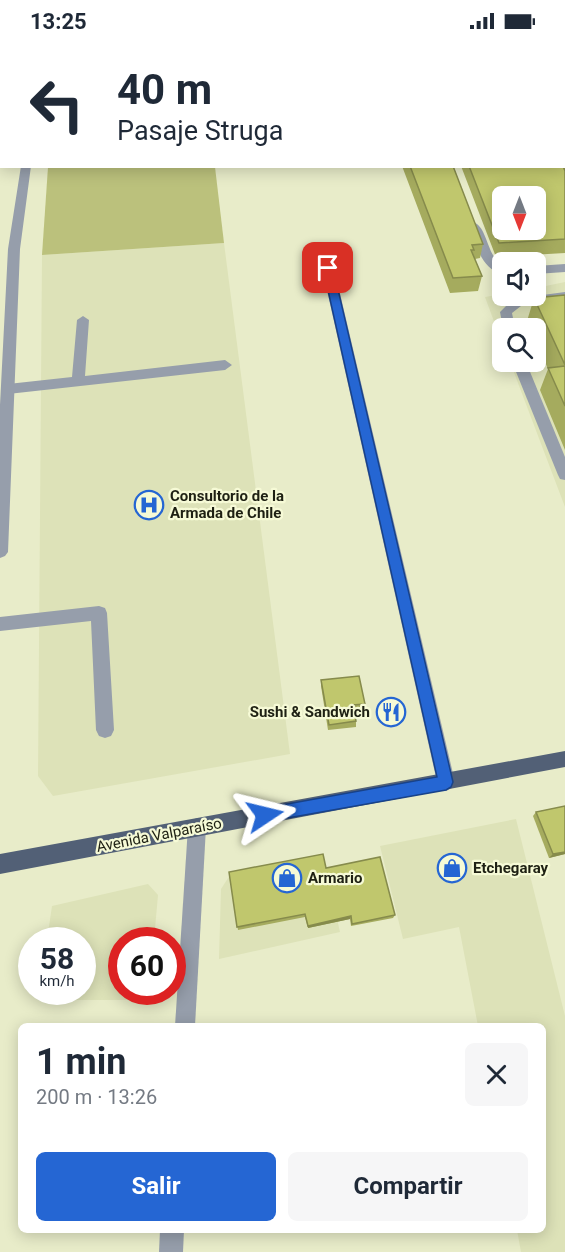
<!DOCTYPE html>
<html lang="es">
<head>
<meta charset="utf-8">
<style>
	body { margin:0; font-family:Roboto,sans-serif; background:#f6f6f7; color:#1f2937; height:100vh; display:flex; flex-direction:column; font-size:22px; white-space:nowrap }
	* { box-sizing:border-box; margin:0 }
	p { font-size:20px; color:#747a83 }
	.icon { flex:none; width:33px; height:33px; fill:none; stroke:currentColor; stroke-width:2; stroke-linecap:round; stroke-linejoin:round }
	.map { position:relative; flex:1; overflow:hidden }
	.panel { position:absolute; left:18px; top:981px; width:528px; height:210px; display:flex; flex-direction:column; background:#fff; border-radius:9px; box-shadow:0 3px 15px #0003 }
	.panel>* { flex:none }
	.banner { position:absolute; left:0px; top:0px; width:566px; height:126px; box-shadow:0 3px 15px #0003; background:#fff; color:#1f2937; overflow:hidden }
	.needle { width:39px; rotate:180deg }
	.fabs { position:absolute; left:492px; top:144px; display:grid; gap:12px }
	.fabs a { display:grid; place-items:center; width:54px; height:54px; border-radius:9px; background:#fff; box-shadow:0 3px 15px #0003; font-size:30px }
	.speed { position:absolute; left:18px; top:885px; display:flex; gap:12px; font-size:30px; font-weight:700; text-align:center }
	.speed>* { display:grid; place-content:center; width:78px; height:78px; border-radius:50%; background:#fff; box-shadow:0 3px 15px #0003; line-height:1 }
	.speed small { font-size:15px; font-weight:400 }
	.speed .limit { border:9px solid #d22; background:#fff; color:#111 }
	.pin { position:absolute; display:grid; place-items:center; width:51px; height:51px; color:#fff; margin:-26px; border-radius:12px; box-shadow:0 3px 9px #0006 }
	.me { position:absolute; width:66px; margin:-33px; rotate:80deg; stroke-linejoin:round; filter:drop-shadow(0 0 4px #0008) }
	.turn { display:flex; align-items:center; gap:21px; height:126px; padding:0 18px; font-size:27px }
	.turn .icon { width:78px; height:78px; stroke-width:2.5 }
	.turn b { display:block; font-size:42px; line-height:51px }
	.round { display:grid; place-items:center; flex:none; width:63px; height:63px; border-radius:9px; background:#f6f6f7 }
	.summary { display:flex; align-items:center; justify-content:space-between; height:102px; padding:0 18px }
	h1 { font-size:36px; font-weight:700; line-height:45px }
	.cta { display:flex; gap:12px; margin-top:auto; padding:12px 18px }
	.cta a { flex:1; height:69px; border-radius:9px; background:#2566d3; color:#fff; font-size:24px; font-weight:700; line-height:69px; text-align:center }
	.cta a+a { background:#f6f6f7; color:#1f2937 }
	.status { display:flex; justify-content:space-between; align-items:center; height:42px; padding:0 30px; background:#fff; direction:ltr }
	.status svg { height:16px; fill:currentColor }
	.map>svg:first-child { display:block }
	.built { fill:#dde2b8 }
	.green { fill:#bbc17c }
	.lines { fill:none; stroke-linecap:round; stroke-linejoin:round }
	.stream { fill:#6988b8; fill-rule:evenodd }
	.service { fill:#969eab; fill-rule:evenodd }
	.minor { fill:#969eab; fill-rule:evenodd }
	.tertiary { fill:#969eab; fill-rule:evenodd }
	.primary { fill:#526076; fill-rule:evenodd }
	.wall { fill:#a5ab5e }
	.shaded-wall { fill:#868b4c }
	.building { fill:#c0c76d; stroke:#868b4c; stroke-width:1.5; fill-rule:evenodd }
	.route { fill:#2566d3; stroke:#184289; stroke-width:1.5 }
	.labels { text-anchor:middle; stroke-width:4.5; stroke-linejoin:round; paint-order:stroke }
	.poi-label { font-size:15px; font-weight:bold; fill:#1e2013; stroke:#f6fad6; text-anchor:start }
	.street-label { font-size:15px; fill:#1e2013; stroke:#f6fad6 }
</style>
</head>
<body>
<div class="status"><b>13:25</b><svg viewBox="0 0 49 12"><path d="M0 12V9h3v3zM5 12V6h3v6zM10 12V3h3v9zM15 12V0h3v12zM26 1h20v11H26zM47 4h2v5h-2z"/></svg></div>
<div class="map">
<svg width="565" height="1210" viewBox="0 0 565 1210">
	<rect width="100%" height="100%" fill="#e8ecc9"/>
	<g class="built">
		<polygon points="224,201 290,712 53,754 38,734 42,213"/>
		<polygon points="565,240 565,465 510,320 536,320 536,286 502,286 502,301 485,255 502,252 536,254 536,246"/>
		<polygon points="516,777 565,974 565,1210 521,1210 517,1188 543,1188 543,984 478,984 459,885 403,897 380,804"/>
		<polygon points="323,815 340,890 219,917 221,847 230,833"/>
		<polygon points="148,842 158,853 154,898 122,898 122,950 149,950 148,958 38,958 40,950 82,950 82,898 47,898 52,864"/>
	</g>
	<polygon class="green" points="48,125 215,125 224,201 42,213"/>
	<g class="lines">
		<g class="stream">
			<polygon points="543,0 553,2 545,2"/>
			<rect x="564" y="4" width="1" height="4"/>
		</g>
		<g class="service">
			<polygon points="565,250 565,258 521,264 512,271 515,286 503,286 500,270 513,257"/>
			<polygon points="83,274 89,278 85,334 225,318 232,323 225,328 8,352 3,350 1,347 8,342 72,335 77,278"/>
			<polygon points="512,320 526,320 565,415 565,438 560,437 558,433"/>
			<polygon points="99,564 105,566 107,571 114,688 111,694 105,696 99,694 96,688 91,579 0,589 0,575"/>
		</g>
		<g class="minor">
			<rect x="32" y="0" width="10" height="2"/>
			<polygon points="453,0 463,0 463,2 454,2"/>
			<rect x="564" y="88" width="1" height="6"/>
			<rect x="0" y="104" width="2" height="6"/>
			<rect x="564" y="106" width="1" height="8"/>
			<polygon points="21,124 31,124 20,207 8,510 5,514 0,516 0,363 8,207"/>
			<path d="M475,181C487,186 487,213 502,224V232C481,227 476,202 469,184Z"/>
			<polygon points="328,222 334,226 455,740 452,746 446,749 440,746 437,740 322,226"/>
			<polygon points="565,222 565,230 536,232 536,224"/>
			<polygon points="197,776 204,779 206,785 195,984 175,984 188,785 190,779"/>
			<polygon points="160,1188 184,1188 183,1210 159,1210"/>
		</g>
		<g class="tertiary">
			<polygon points="307,0 321,0 306,2"/>
			<rect x="0" y="17" width="2" height="6"/>
		</g>
		<polygon class="primary" points="565,709 565,725 0,832 0,812"/>
	</g>
	<g class="wall">
		<polygon points="564,121 565,123 565,211 496,215 461,124 564,124"/>
		<polygon points="402,124 453,124 483,202 480,216 475,217 482,234 478,249 450,251"/>
		<polygon points="565,253 565,408 540,348 548,327 536,298 536,286 530,286 527,279 534,256"/>
		<polygon points="321,638 365,662 364,667 354,668 356,679 356,685 328,688 321,644"/>
		<polygon points="565,764 565,812 549,816 533,774 536,770"/>
		<polygon points="326,826 395,873 393,876 351,884 350,877 308,886 305,875 238,888 229,830"/>
	</g>
	<g class="shaded-wall">
		<polygon points="565,810 565,812 549,816 553,812"/>
		<polygon points="351,874 350,877 308,886 308,884"/>
	</g>
	<g class="building">
		<polygon points="410,124 453,124 483,202 472,203 474,208 471,208 482,234 453,236"/>
		<path d="M469,124H563L565,129V197L499,201ZM502,154H536V188H502Z"/>
		<polygon points="565,253 565,323 534,256"/>
		<polygon points="565,324 565,364 548,326"/>
		<polygon points="359,634 365,662 353,663 356,679 329,683 321,638"/>
		<polygon points="565,764 565,810 553,812 536,770"/>
		<polygon points="323,812 326,826 380,815 395,873 352,882 351,874 308,884 305,872 237,885 229,830"/>
	</g>
	<polygon class="route" points="328,223 333,226 453,740 451,745 446,748 265,780 260,778 258,773 260,768 265,766 437,735 323,226"/>
	<defs>
		<g id="hospital-ring" transform="scale(1.5)"><circle r="9.5" fill="#f6fad6" stroke="#2566d3" stroke-width="1.5"/><path d="M-5-5h3v3.5h4V-5h3V5h-3V1.5h-4V5h-3Z" fill="#2566d3"/></g>
		<g id="restaurant-ring" transform="scale(1.5)"><circle r="9.5" fill="#f6fad6" stroke="#2566d3" stroke-width="1.5"/><path d="M-5-6h1v4h1v-4h1v4h1v-4h1v5L-1.5 .5V6h-2V.5L-5-1ZM5-6V6H3V1.5H1.5Q1.5-4 5-6Z" fill="#2566d3"/></g>
		<g id="shop-ring" transform="scale(1.5)"><circle r="9.5" fill="#f6fad6" stroke="#2566d3" stroke-width="1.5"/><path d="M-5-2.5h2.3a2.7 3.5 0 0 1 5.4 0H5L5.5 6h-11ZM-1.5-2.5h3a1.5 2.3 0 0 0-3 0Z" fill="#2566d3"/></g>
	</defs>
	<g fill-rule="evenodd">
		<use href="#hospital-ring" x="149" y="463"/>
		<use href="#restaurant-ring" x="391" y="670"/>
		<use href="#shop-ring" x="452" y="826"/>
		<use href="#shop-ring" x="287" y="836"/>
	</g>
	<g class="labels">
		<g class="poi-label">
			<text x="170" y="459">Consultorio de la<tspan x="170" dy="17">Armada de Chile</tspan></text>
			<text x="370" y="675" text-anchor="end">Sushi &amp; Sandwich</text>
			<text x="473" y="831">Etchegaray</text>
			<text x="308" y="841">Armario</text>
		</g>
		<g class="street-label">
			<text transform="translate(159 793) rotate(-11)" y="5">Avenida Valparaíso</text>
		</g>
	</g>
</svg>
<div class="fabs">
<a><svg class="needle" viewBox="-14 -14 28 28"><path d="M0-13l5 13h-10z" fill="#e53935"/><path d="M0 13l5-13h-10z" fill="#747a83"/></svg></a>
<a><svg class="icon" aria-label="sound" viewBox="0 0 24 24"><path d="M4 9h4l5-4v14l-5-4H4zM17 9q2 3 0 6"/></svg></a>
<a><svg class="icon" aria-label="search" viewBox="0 0 24 24"><circle cx="10" cy="10" r="6"/><path d="M15 15l6 6"/></svg></a>
</div>
<div class="speed"><div>58<small>km/h</small></div><div class="limit">60</div></div>
<div class="pin" style="left:328px;top:226px;background:#d93025"><svg class="icon" aria-label="arrive" viewBox="0 0 24 24"><path d="M6 21V4h12l-3 4 3 4H6"/></svg></div>
<svg class="me" style="left:265px;top:773px" viewBox="-20 -20 40 40"><path d="M0-17L14 15 0 8-14 15z" fill="#2566d3" stroke="#fff" stroke-width="4"/></svg>
<div class="banner">
<div class="turn"><svg class="icon" aria-label="left" viewBox="0 0 24 24"><path d="M17 20v-9H6M10 6l-5 5 5 5"/></svg><div><b>40 m</b>Pasaje Struga</div></div>
</div>
<section class="panel">
<div class="summary"><div><h1>1 min</h1><p>200 m · 13:26</p></div><a class="round"><svg class="icon" aria-label="close" viewBox="0 0 24 24"><path d="M6 6l12 12M18 6L6 18"/></svg></a></div>
<div class="cta"><a>Salir</a><a>Compartir</a></div>
</section>
</div>
</body>
</html>
